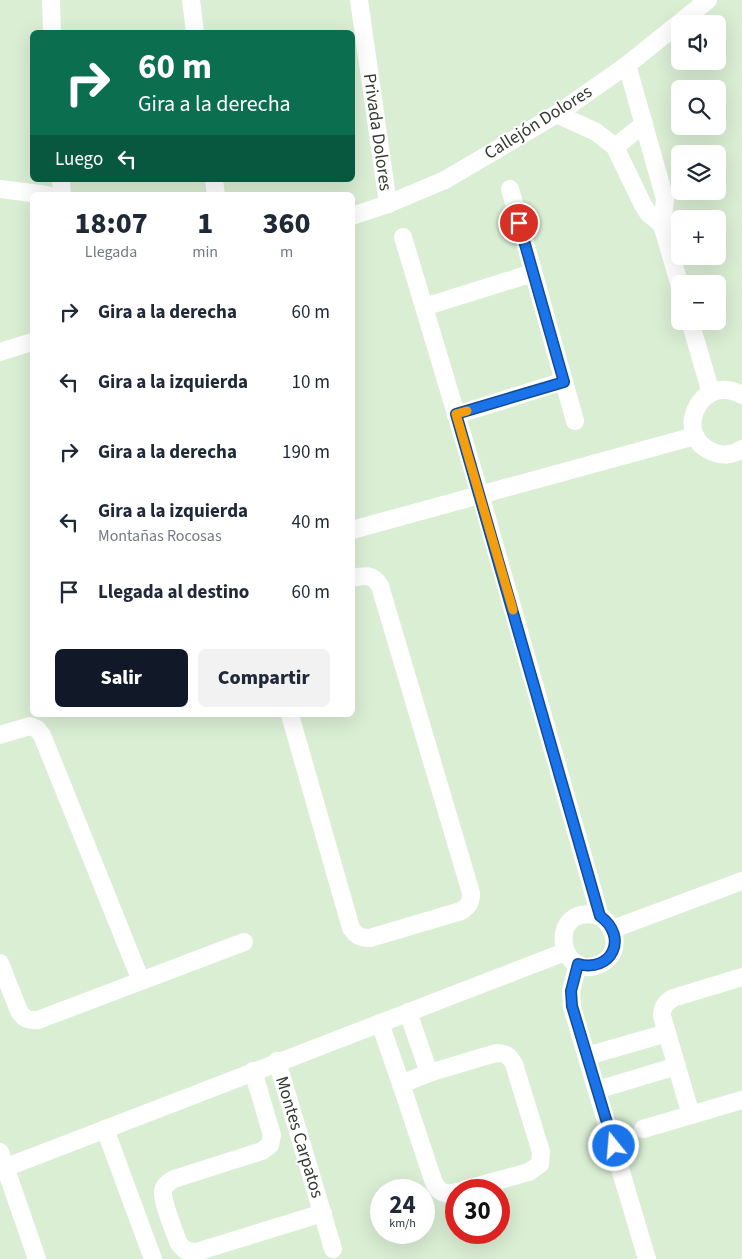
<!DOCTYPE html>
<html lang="es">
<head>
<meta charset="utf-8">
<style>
	body { margin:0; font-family:"Source Sans 3",sans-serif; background:#f2f2f3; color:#1f2937; height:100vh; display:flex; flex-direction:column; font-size:19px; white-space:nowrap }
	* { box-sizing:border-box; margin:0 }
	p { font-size:16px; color:#747a83 }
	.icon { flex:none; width:28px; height:28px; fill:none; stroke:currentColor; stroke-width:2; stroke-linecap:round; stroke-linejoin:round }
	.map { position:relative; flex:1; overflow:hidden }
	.details { position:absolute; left:30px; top:192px; width:325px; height:525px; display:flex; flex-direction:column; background:#fff; border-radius:8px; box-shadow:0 5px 20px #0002 }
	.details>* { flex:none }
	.banner { position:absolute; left:30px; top:30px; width:325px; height:152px; border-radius:8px; box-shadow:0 5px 20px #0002; background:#0b6e4f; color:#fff; overflow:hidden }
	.tools { position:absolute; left:671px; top:15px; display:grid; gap:10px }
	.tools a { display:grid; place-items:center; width:55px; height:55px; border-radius:8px; background:#fff; box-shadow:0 5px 20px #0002; font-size:25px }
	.speed { position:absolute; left:370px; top:1179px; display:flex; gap:10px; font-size:25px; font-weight:700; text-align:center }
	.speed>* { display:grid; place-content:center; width:65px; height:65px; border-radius:50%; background:#fff; box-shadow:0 5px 20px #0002; line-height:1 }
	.speed small { font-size:12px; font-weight:400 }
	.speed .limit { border:8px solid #d22; background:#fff; color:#111 }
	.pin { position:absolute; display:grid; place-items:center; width:42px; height:42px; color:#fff; margin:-21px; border:2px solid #fff; border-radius:50%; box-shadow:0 1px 5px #0007 }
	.me { position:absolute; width:55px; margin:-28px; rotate:343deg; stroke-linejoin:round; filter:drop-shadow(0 0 4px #0008) }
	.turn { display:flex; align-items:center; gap:18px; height:105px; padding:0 25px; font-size:22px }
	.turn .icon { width:65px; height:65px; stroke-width:2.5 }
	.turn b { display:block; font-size:35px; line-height:42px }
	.then { display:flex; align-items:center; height:48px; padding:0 25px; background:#0003; gap:10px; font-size:19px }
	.eta { display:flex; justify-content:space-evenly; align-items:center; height:85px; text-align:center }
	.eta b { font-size:30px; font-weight:800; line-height:35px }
	.primary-button { display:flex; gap:10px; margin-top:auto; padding:10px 25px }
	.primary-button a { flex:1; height:58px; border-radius:8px; background:#111827; color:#fff; font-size:20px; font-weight:800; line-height:58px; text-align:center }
	.primary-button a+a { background:#f2f2f3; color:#1f2937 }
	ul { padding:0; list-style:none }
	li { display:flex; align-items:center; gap:15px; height:70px; padding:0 25px }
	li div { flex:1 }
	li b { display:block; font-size:19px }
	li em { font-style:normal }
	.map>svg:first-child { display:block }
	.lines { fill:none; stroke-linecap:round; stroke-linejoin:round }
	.minor { stroke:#fff; stroke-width:18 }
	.route-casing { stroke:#114b97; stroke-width:12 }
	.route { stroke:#1a73e8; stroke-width:9 }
	.slow { stroke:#f59e0b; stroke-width:9 }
	.labels { text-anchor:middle; stroke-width:4; stroke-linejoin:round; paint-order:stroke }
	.street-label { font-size:18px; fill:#333b31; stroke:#fff }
</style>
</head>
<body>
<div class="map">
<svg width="742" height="1259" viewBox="0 0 742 1259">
	<rect width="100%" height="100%" fill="#daeed4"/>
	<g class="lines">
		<g class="minor">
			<polyline points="51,0 52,32"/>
			<polyline points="191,0 195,32"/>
			<polyline points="359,0 388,204"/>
			<polyline points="627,65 665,199 662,225 680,286"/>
			<polyline points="557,114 596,132 615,147 643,205 648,213 662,225"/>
			<polyline points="615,147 644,124"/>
			<polyline points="61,180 62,195"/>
			<polyline points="214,180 216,195"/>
			<polyline points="0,189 47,195"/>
			<polyline points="510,189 575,421"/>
			<polyline points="352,216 388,204 445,180 557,114 627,65 708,0"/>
			<path d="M403,237L480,494L600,916C616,928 622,952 602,963C558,986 545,901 600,916"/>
			<polyline points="424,307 533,273"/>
			<polyline points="690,321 711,393"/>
			<polyline points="0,352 32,342"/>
			<path d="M742,395C699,371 670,439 716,453C724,456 735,454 742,449"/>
			<polyline points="456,415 564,381"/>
			<polyline points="352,530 695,436"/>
			<path d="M290,715L351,928C356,936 361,938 370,938L461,911C469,906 471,902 471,893L380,586C373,574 365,575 352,578"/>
			<polyline points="0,735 30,726 37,729 42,735 141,981"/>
			<polyline points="613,929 742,881"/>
			<path d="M0,963L19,1011C24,1019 29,1021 38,1020L244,942"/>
			<polyline points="578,964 571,991 572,1007 647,1259"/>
			<polyline points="408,1012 429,1073"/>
			<polyline points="380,1023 401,1084"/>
			<polyline points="587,1056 667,1033"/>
			<polyline points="277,1061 333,1249"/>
			<path d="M253,1071L272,1135L270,1145L262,1151L174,1179C169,1182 164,1185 163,1191C162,1202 174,1230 178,1242C183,1250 187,1252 196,1252L323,1213"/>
			<polyline points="597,1090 677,1066"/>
			<path d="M691,1115L662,1016C662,1007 665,1003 673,998L742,977"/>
			<polyline points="105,1129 153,1259"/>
			<polyline points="643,1129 742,1100"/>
			<polyline points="0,1152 37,1259"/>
			<polyline points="7,1167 565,952"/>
			<path d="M456,1192C446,1195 439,1193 434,1183L401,1084L429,1073L496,1053C505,1053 509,1055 514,1064L541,1152L540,1164L529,1172L463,1190"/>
		</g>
	</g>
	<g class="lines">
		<g class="route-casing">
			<path id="route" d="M519,223L564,382L456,414L600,916C629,937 612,973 578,964L571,991L572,1006L614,1146"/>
		</g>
		<use href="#route" class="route"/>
		<polyline class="slow" points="467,411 456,414 513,610"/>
	</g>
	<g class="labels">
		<g class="street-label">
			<text transform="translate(538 122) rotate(-32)" y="6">Callejón Dolores</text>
			<text transform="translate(378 132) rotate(82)" y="6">Privada Dolores</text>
			<text transform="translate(300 1137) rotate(73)" y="6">Montes Carpatos</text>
		</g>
	</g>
</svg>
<div class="tools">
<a><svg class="icon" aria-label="sound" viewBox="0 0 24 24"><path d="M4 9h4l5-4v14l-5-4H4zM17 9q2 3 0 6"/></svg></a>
<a><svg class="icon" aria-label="search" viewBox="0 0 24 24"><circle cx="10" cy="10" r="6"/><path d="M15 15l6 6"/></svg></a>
<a><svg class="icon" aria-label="layers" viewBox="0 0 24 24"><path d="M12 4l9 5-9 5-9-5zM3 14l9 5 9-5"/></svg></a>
<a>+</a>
<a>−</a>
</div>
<div class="speed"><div>24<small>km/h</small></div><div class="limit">30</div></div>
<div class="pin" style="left:519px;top:223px;background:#d93025"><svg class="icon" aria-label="arrive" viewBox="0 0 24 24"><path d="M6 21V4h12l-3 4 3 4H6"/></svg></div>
<svg class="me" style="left:614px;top:1146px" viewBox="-20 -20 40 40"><circle r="17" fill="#1a73e8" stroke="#fff" stroke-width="3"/><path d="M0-11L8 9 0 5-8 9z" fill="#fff"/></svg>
<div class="banner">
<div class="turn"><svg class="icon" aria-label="right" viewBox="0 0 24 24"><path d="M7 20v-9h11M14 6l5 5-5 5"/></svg><div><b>60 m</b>Gira a la derecha</div></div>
<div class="then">Luego<svg class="icon" aria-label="left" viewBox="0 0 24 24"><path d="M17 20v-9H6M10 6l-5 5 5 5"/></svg></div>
</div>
<section class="details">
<div class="eta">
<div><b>18:07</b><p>Llegada</p></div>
<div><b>1</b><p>min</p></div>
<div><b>360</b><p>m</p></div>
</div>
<ul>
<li><svg class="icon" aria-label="right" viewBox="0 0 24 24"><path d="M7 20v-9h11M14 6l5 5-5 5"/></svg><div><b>Gira a la derecha</b></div><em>60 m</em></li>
<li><svg class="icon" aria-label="left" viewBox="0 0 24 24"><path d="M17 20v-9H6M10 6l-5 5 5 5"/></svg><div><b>Gira a la izquierda</b></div><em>10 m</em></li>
<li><svg class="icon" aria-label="right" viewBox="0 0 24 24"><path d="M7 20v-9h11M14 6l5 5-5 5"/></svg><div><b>Gira a la derecha</b></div><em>190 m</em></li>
<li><svg class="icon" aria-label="left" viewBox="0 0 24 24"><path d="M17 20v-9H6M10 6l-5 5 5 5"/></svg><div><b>Gira a la izquierda</b><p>Montañas Rocosas</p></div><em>40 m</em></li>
<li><svg class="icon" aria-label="arrive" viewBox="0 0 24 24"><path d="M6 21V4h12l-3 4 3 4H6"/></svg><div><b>Llegada al destino</b></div><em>60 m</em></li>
</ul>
<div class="primary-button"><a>Salir</a><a>Compartir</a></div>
</section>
</div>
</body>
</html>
